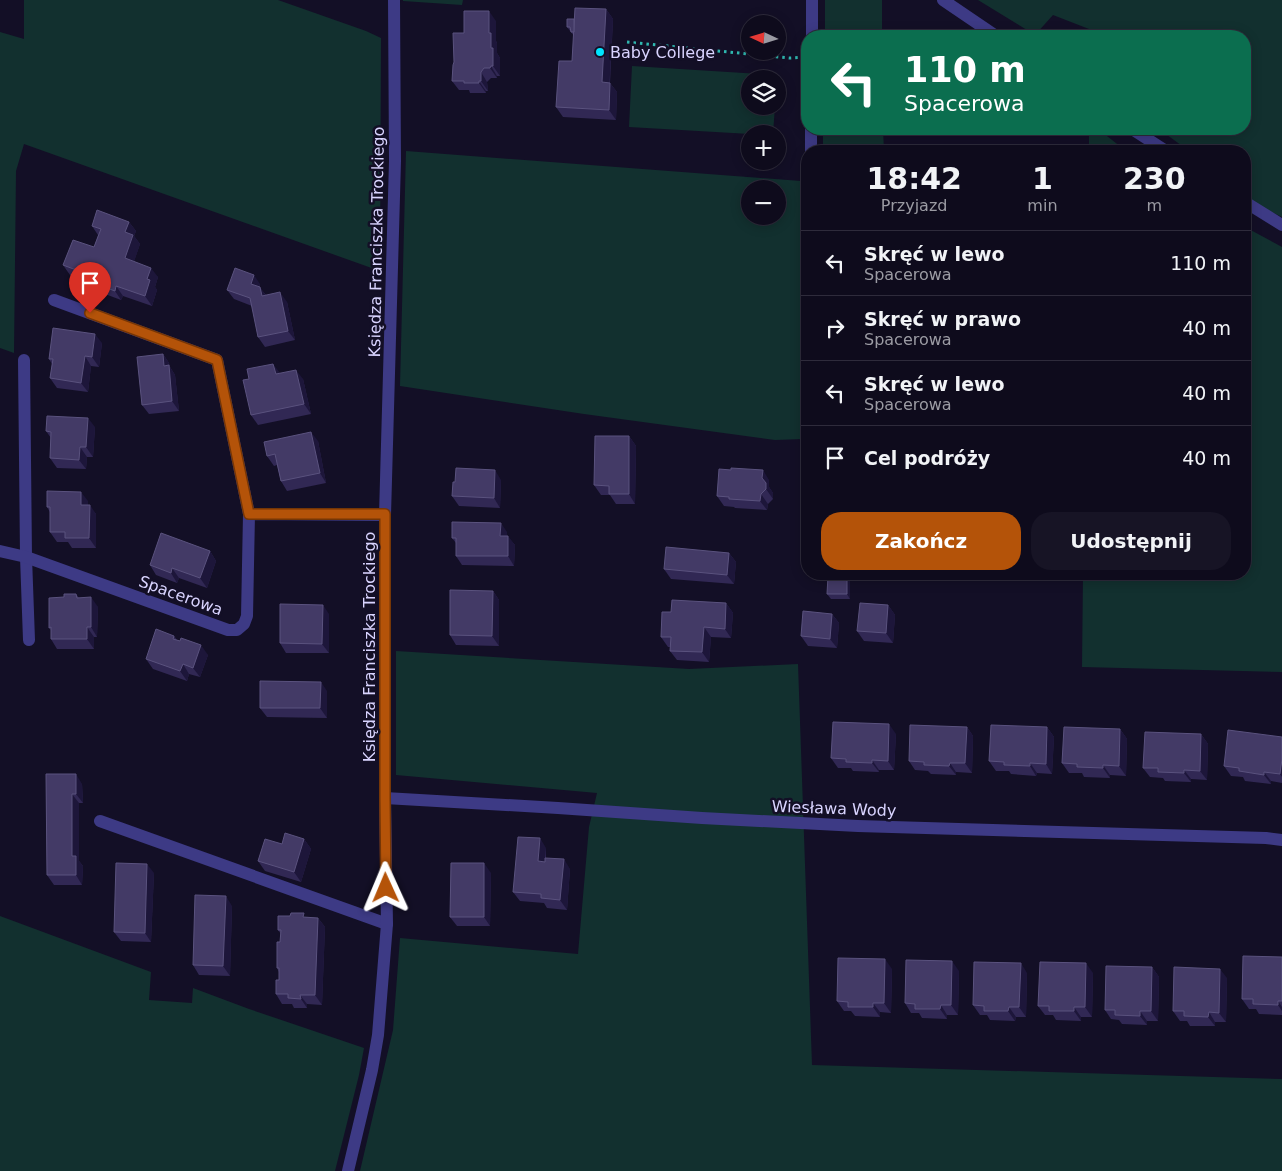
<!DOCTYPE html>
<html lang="pl">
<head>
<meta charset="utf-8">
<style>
	body { margin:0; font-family:"DejaVu Sans",sans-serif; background:#171425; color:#f1f3f6; height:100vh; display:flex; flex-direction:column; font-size:19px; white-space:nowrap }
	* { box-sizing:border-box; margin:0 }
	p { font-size:16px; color:#9b9ba3 }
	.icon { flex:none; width:28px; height:28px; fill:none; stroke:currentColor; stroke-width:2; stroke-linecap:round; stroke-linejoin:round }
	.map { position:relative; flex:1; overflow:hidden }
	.panel { position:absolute; left:801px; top:145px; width:450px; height:435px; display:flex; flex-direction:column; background:#0e0b1c; border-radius:20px; box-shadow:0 2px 12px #0003,0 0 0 1px #2e2b3b }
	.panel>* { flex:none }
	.top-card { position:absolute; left:801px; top:30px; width:450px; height:105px; border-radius:20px; box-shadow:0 2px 12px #0003,0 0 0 1px #2e2b3b; background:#0b6e4f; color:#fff; overflow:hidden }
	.needle { width:32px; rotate:274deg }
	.buttons { position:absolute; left:741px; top:15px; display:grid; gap:10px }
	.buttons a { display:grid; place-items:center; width:45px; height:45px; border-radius:50%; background:#0e0b1c; box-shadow:0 2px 12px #0003,0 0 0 1px #2e2b3b; font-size:25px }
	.pin { position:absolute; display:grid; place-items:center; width:42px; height:42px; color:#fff; margin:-51px -21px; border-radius:50% 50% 50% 0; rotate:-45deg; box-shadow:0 0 5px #0007 }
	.pin .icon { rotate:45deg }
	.me { position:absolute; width:55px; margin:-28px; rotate:359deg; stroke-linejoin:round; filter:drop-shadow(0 0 4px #0008) }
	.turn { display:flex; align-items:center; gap:18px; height:105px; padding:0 20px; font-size:22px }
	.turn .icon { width:65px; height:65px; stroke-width:2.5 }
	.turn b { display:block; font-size:35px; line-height:42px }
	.eta { display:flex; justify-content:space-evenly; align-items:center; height:85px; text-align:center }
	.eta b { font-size:30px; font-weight:600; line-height:35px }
	.cta { display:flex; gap:10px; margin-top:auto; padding:10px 20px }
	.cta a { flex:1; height:58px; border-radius:20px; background:#b45309; color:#fff; font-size:20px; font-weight:600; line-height:58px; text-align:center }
	.cta a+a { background:#171425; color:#f1f3f6 }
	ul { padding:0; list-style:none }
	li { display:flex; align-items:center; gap:15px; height:65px; padding:0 20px; border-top:1px solid #2e2b3b }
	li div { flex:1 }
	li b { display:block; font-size:19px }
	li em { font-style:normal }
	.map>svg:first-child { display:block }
	.green { fill:#12302f; fill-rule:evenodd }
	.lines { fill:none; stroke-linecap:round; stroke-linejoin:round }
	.path { stroke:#2fb8b0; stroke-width:3; stroke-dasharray:2.5 4; stroke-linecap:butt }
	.minor { stroke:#3d3a85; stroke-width:12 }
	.wall { fill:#312854 }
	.shaded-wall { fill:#1d163a }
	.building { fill:#433a66; stroke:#5a527e }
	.route-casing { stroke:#753606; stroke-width:12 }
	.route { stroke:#b45309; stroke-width:9 }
	.poi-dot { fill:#00e5ff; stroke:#130f26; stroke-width:2 }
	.labels { text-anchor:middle; stroke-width:5; stroke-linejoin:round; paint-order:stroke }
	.poi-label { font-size:16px; fill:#d9d4ff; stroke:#130f26; text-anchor:start }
	.street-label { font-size:16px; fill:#d9d4ff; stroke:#130f26 }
</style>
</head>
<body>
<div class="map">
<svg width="1282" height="1171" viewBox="0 0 1282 1171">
	<rect width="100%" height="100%" fill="#130f26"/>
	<g class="green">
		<polygon points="24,0 278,0 366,31 381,38 380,271 24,144 16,171 14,353 0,348 0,32 24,39"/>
		<polygon points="403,0 463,0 462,5 403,1"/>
		<rect x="825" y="0" width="57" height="36"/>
		<polygon points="978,0 1282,0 1282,217 1259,206 1245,196 1245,151 1189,151 1159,129 1245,129 1245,36 1107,36 1053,15 1035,35"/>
		<polygon points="632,66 777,75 777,79 750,79 750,106 775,106 773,134 750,134 629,127"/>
		<polygon points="823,129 883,129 884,151 823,151"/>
		<polygon points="1089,129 1098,129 1126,151 1089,151"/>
		<path d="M406,151L801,181L803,439L775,440L584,414L400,386ZM750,189H778V216H750Z"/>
		<polygon points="1245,227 1282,247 1282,672 1082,667 1083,574 1245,574"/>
		<polygon points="396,651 689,669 798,664 812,1065 1282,1079 1282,1171 360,1171 393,1030 400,938 578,954 589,827 597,793 396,775"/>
		<polygon points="0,916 151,972 149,1000 192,1003 193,988 249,1009 364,1048 359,1075 335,1171 0,1171"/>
	</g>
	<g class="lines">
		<polyline class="path" points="627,42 789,58 808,57"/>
		<g class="minor">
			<polyline points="943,0 996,36"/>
			<polyline points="812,36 812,0"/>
			<polyline points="1132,129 1166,151"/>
			<polyline points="811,151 811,129"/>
			<polyline points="1245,202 1282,225"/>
			<polyline points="54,300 217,360 249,514"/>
			<polyline points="24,360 26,557 29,640"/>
			<polyline points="0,551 26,557 228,630 237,630 244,624 247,616 249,514 385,515"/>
			<polyline points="385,798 558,808 702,818 858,826 1266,838 1282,840"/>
			<polyline points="100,821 387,924"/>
			<polyline points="348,1171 372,1070 378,1035 387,924 385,798 385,515 395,161 394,0"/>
		</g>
	</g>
	<g class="wall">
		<polygon points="606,9 613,19 610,83 617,92 616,120 563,117 556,107 572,61 574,36 567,27 574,19"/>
		<polygon points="496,21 496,41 497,43 497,53 500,58 500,76 497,76 497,78 491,78 487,82 488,91 486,91 486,93 470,93 469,90 459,90 452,81 464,33"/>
		<polygon points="129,222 136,231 134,236 140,244 134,261 158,277 155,287 157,290 152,306 123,296 121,300 89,288 82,279 70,275 63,265 94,247 98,235 92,226"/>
		<polygon points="260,284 259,287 266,295 287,302 295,340 265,347 258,337 252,306 234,299 227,290"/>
		<polygon points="102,343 99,367 91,366 88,392 57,388 50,378 52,364 49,359"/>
		<polygon points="163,354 169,363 170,367 175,375 179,411 149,414 142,405"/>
		<polygon points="280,373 303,379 311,414 258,425 251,415"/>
		<polygon points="95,427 93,457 87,457 86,469 57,468 50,458 51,438 46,431"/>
		<polygon points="629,436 636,446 635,504 616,504 610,495 601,495 594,485"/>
		<polygon points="318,441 326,483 287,491 281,481 277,465 274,466 267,456"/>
		<polygon points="731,470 769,480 769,487 773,493 773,499 768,504 767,510 735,508 734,507 724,506 717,496"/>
		<polygon points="501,480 500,508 459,506 452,496"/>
		<polygon points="88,501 88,505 96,514 96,548 72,548 68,542 57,542 50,532 50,512 47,507"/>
		<polygon points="507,532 507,536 515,545 514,566 462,565 456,556 456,543 452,538"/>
		<polygon points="210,551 216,561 207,588 179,578 177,583 156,575 150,565"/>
		<polygon points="729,553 736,562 734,584 671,579 664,569"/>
		<polygon points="847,576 850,581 850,599 831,599 827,594"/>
		<polygon points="493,591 499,600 499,646 456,645 450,635"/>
		<polygon points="76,594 79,598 98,607 97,637 94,637 94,649 57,649 51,639 51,630 49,628 64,597"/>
		<polygon points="726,603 733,613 731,638 711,637 709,662 677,660 670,651 670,647 668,647 661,637 671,612"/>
		<polygon points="888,605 895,615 893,643 864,641 857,631"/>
		<polygon points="329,614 329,653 286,653 280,643"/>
		<polygon points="832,614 839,623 837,648 808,646 801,636"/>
		<polygon points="174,636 177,640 208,655 200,677 189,674 187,681 153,669 146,659"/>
		<polygon points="327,691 327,718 267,717 260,708"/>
		<polygon points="967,727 973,736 972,773 956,772 956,775 931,774 928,771 915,770 909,761"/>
		<polygon points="1047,727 1054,737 1052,774 1037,773 1036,776 1011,774 1009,771 996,771 989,761"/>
		<polygon points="1120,729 1127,739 1126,776 1110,775 1110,778 1084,777 1082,773 1069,773 1062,763"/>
		<polygon points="896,734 894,770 879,770 879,772 853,771 851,768 838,768 831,758"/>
		<polygon points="1201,734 1208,744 1207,780 1191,779 1191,782 1165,781 1163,778 1150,777 1143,768"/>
		<polygon points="1282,737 1282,783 1271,781 1271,784 1245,781 1243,777 1231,776 1224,766"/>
		<polygon points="46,774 82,784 83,803 79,803 78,823 79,861 83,866 82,885 54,885 47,875"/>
		<polygon points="304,839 311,849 301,882 265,871 258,861 282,844"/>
		<polygon points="546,848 546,858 570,869 567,910 547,908 544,903 520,901 513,892"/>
		<polygon points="154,873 151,942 121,941 114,932"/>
		<polygon points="491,873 490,926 457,926 450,917"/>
		<polygon points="232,906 230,976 199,975 193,965"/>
		<polygon points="306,917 318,918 325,927 322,1005 307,1004 307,1008 294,1008 292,1004 282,1004 276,994 279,980 279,972 277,968 280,942 281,934 278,930"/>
		<polygon points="1282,957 1282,1015 1259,1014 1256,1009 1249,1009 1242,999"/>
		<polygon points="1152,967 1159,977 1158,1021 1147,1021 1147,1025 1122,1024 1119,1020 1111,1019 1105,1010"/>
		<polygon points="892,969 891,1013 880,1012 880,1017 855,1016 851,1011 844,1011 837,1001"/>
		<polygon points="959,971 958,1015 947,1015 947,1019 922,1018 919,1013 911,1013 905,1003"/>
		<polygon points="1027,973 1026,1017 1016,1017 1015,1021 990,1020 987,1015 980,1015 973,1005"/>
		<polygon points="1093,973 1092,1017 1081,1017 1081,1021 1056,1020 1053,1015 1045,1015 1038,1006"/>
		<polygon points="1227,978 1226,1022 1215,1022 1215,1026 1190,1026 1187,1021 1180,1021 1173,1011"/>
	</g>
	<g class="shaded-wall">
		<polygon points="606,9 613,19 609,92 602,82"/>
		<polygon points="489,11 496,21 496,41 497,43 497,53 500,58 500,76 493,66 489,33"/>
		<polygon points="491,66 497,76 497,78 490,68"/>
		<polygon points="481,72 487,82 488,91 481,81"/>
		<polygon points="479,81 486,91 486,93 479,83"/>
		<polygon points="610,83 617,92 616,120 609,110"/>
		<polygon points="129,222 136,231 134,236 140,244 132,268 125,258 125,232"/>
		<polygon points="151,268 158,277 155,287 157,290 152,306 145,296 147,279"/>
		<polygon points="254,275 260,284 257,293 251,284"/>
		<polygon points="116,286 123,296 121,300 115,291"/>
		<polygon points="260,287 267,297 262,296"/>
		<polygon points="280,292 287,302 295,340 288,331"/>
		<polygon points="95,334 102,343 99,367 92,357"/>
		<polygon points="163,354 169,363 170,367 175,375 179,411 172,401 164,366"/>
		<polygon points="85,356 91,366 88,392 81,383"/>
		<polygon points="273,364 280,373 276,374"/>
		<polygon points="296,370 303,379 311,414 304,404"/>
		<polygon points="88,418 95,427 93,457 86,447"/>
		<polygon points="311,432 318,441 326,483 320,473"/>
		<polygon points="629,436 636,446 635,504 629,494"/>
		<polygon points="80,447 87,457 86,469 79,460"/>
		<polygon points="495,470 501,480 500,508 494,498"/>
		<polygon points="763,470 769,480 769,487 773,493 773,499 766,489 762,478"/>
		<polygon points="81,492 88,501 88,514 81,505"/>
		<polygon points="761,494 768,504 767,510 760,501"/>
		<polygon points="90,505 96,514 96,548 89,538"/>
		<polygon points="501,523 507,532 507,545 500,536"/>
		<polygon points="508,536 515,545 514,566 508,556"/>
		<polygon points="210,551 216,561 207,588 200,578"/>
		<polygon points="729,553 736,562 734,584 727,575"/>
		<polygon points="172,568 179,578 177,583 171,573"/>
		<polygon points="847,576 850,581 850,599 847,594"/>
		<polygon points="493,591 499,600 499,646 492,636"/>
		<polygon points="91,597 98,607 97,637 91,627"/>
		<polygon points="726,603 733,613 731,638 725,629"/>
		<polygon points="323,605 329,614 329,653 322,644"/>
		<polygon points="888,605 895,615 893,643 886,633"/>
		<polygon points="832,614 839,623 837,648 830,639"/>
		<polygon points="87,627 94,637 94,649 87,639"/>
		<polygon points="704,627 711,637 709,662 702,652"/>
		<polygon points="201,645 208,655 200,677 193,668"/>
		<polygon points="183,664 189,674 187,681 180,671"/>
		<polygon points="321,682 327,691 327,718 320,708"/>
		<polygon points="889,724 896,734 894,770 888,761"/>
		<polygon points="967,727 973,736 972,773 965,763"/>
		<polygon points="1047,727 1054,737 1052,774 1046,764"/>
		<polygon points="1120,729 1127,739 1126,776 1119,766"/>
		<polygon points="1201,734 1208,744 1207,780 1200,771"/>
		<polygon points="1282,759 1282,777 1280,774"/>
		<polygon points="872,760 879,770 879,772 872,763"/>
		<polygon points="950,763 956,772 956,775 949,766"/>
		<polygon points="1030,763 1037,773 1036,776 1030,766"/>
		<polygon points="1103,765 1110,775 1110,778 1103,768"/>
		<polygon points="1184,770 1191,779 1191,782 1184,773"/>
		<polygon points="1264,772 1271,781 1271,784 1264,775"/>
		<polygon points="76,774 82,784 83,803 76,794"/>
		<polygon points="72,794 79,803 79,861 83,866 82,885 76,875 72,856"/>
		<polygon points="540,838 546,848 544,871 538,861"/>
		<polygon points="304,839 311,849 301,882 294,872"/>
		<polygon points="564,859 570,869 567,910 560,900"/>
		<polygon points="484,863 491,873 490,926 484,917"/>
		<polygon points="147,864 154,873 151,942 145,933"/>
		<polygon points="226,896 232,906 230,976 223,966"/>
		<polygon points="318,918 325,927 322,1005 315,995"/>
		<polygon points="885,959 892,969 891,1013 884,1003"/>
		<polygon points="952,961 959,971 958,1015 951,1005"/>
		<polygon points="1021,963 1027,973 1026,1017 1019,1007"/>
		<polygon points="1086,963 1093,973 1092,1017 1085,1007"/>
		<polygon points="1152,967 1159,977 1158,1021 1151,1011"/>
		<polygon points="1220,969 1227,978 1226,1022 1219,1013"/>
		<polygon points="300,995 307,1004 307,1008 301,999"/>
		<polygon points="1278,1001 1282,1007 1282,1011 1278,1005"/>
		<polygon points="873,1003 880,1012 880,1017 873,1007"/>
		<polygon points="941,1005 947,1015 947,1019 940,1009"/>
		<polygon points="1009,1007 1016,1017 1015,1021 1008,1011"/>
		<polygon points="1074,1007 1081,1017 1081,1021 1074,1011"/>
		<polygon points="1140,1011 1147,1021 1147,1025 1140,1016"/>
		<polygon points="1209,1012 1215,1022 1215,1026 1208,1017"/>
	</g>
	<g class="building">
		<polygon points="575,8 606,9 602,82 610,83 609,110 556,107 559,61 572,61"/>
		<polygon points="464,11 489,11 489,33 491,33 491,48 493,48 493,66 491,66 490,68 484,68 481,72 481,81 479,81 479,83 464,83 464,81 452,81 453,65 454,62 453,33 464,33"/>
		<polygon points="567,19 574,19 574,32 571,32 570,27 567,27"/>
		<polygon points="1034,150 1070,151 1034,151"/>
		<polygon points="97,210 129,222 125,232 133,235 125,258 151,268 147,279 150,280 145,296 116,286 115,291 82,279 84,273 63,265 73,240 94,247 101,229 92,226"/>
		<polygon points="235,268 254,275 251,284 260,287 262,296 280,292 288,331 258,337 250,298 227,290"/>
		<polygon points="53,328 95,334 92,357 85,356 81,383 50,378 53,359 49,359"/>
		<polygon points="163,354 164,366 169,365 172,401 142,405 137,357"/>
		<polygon points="273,364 276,374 296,370 304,404 251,415 243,380 249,379 247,369"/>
		<polygon points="47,416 88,418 86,447 80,447 79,460 50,458 51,432 46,431"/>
		<polygon points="311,432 320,473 281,481 275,454 267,456 264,442"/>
		<polygon points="595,436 629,436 629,494 609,494 609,486 594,485"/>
		<polygon points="456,468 495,470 494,498 452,496 453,482 455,482"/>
		<polygon points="731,468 763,470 762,478 766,483 766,489 761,494 760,501 729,499 729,497 717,496 719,469 731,470"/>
		<polygon points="47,491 81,492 81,505 90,505 89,538 65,538 65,532 50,532 50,507 47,507"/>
		<polygon points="452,522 501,523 500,536 508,536 508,556 456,556 456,538 452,538"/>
		<polygon points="161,533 210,551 200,578 172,568 171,573 150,565"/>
		<polygon points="666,547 729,553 727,575 664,569"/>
		<polygon points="828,576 847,576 847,594 827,594"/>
		<polygon points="450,590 493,591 492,636 450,635"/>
		<polygon points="64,594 76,594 77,598 91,597 91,627 87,627 87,639 51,639 51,627 49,628 49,598 64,597"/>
		<polygon points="672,600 726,603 725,629 704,627 702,652 670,651 671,637 661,637 662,612 671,612"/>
		<polygon points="860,603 888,605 886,633 857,631"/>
		<polygon points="280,604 323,605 322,644 280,643"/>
		<polygon points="803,611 832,614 830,639 801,636"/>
		<polygon points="156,629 174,636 173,639 180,641 181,638 201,645 193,668 183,664 180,671 146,659"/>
		<polygon points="260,681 321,682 320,708 260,708"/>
		<polygon points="833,722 889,724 888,761 872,760 872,763 846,762 846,759 831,758"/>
		<polygon points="910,725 967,727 965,763 950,763 949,766 924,765 924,762 909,761"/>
		<polygon points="991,725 1047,727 1046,764 1030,763 1030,766 1004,765 1004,762 989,761"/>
		<polygon points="1064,727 1120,729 1119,766 1103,765 1103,768 1077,767 1077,764 1062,763"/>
		<polygon points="1228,730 1282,737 1282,759 1280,774 1264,772 1264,775 1239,771 1239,768 1224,766"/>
		<polygon points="1145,732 1201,734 1200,771 1184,770 1184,773 1158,772 1158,768 1143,768"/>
		<polygon points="46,774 76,774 76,794 72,794 72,856 76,856 76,875 47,875"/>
		<polygon points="285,833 304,839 294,872 258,861 265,839 282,844"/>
		<polygon points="518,837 540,838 538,861 545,862 545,858 564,859 560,900 541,898 541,894 513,892"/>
		<polygon points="116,863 147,864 145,933 114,932"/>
		<polygon points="451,863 484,863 484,917 450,917"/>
		<polygon points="195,895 226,896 223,966 193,965"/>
		<polygon points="291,913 304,913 303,917 318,918 315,995 300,995 301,999 288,998 288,994 276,994 276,980 279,980 279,968 277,968 277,942 280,942 281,930 278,930 278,916 290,916"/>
		<polygon points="1243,956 1282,957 1282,1001 1278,1001 1278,1005 1253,1004 1253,999 1242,999"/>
		<polygon points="838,958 885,959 884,1003 873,1003 873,1007 848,1007 848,1002 837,1001"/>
		<polygon points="906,960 952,961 951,1005 941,1005 940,1009 915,1009 915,1004 905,1003"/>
		<polygon points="974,962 1021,963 1019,1007 1009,1007 1008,1011 984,1011 984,1006 973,1005"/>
		<polygon points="1040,962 1086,963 1085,1007 1074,1007 1074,1011 1049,1011 1049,1006 1038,1006"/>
		<polygon points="1106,966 1152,967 1151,1011 1140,1011 1140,1016 1115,1015 1115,1010 1105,1010"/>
		<polygon points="1174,967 1220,969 1219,1013 1209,1012 1208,1017 1184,1016 1184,1011 1173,1011"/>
	</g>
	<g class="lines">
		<g class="route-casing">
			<polyline id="route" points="90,313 217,360 249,514 385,514 385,798 386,888"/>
		</g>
		<use href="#route" class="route"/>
	</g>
	<circle class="poi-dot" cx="600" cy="52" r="5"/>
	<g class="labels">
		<g class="poi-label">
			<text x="610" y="58">Baby College</text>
		</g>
		<g class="street-label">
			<text transform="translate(376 242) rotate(-89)" y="6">Księdza Franciszka Trockiego</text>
			<text transform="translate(181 595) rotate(20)" y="6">Spacerowa</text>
			<text transform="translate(369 647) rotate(-90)" y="6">Księdza Franciszka Trockiego</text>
			<text transform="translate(834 808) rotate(2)" y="6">Wiesława Wody</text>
		</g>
	</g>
</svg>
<div class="buttons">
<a><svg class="needle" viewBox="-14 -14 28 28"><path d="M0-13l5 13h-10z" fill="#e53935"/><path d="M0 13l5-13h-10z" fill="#9b9ba3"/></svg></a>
<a><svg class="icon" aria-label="layers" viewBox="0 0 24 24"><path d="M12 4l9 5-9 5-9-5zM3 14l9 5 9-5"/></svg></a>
<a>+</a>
<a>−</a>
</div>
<div class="pin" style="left:90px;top:313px;background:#d93025"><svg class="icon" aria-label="arrive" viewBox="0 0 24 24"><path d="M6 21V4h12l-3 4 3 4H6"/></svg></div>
<svg class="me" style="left:386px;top:888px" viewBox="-20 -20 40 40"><path d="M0-17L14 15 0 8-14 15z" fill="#b45309" stroke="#fff" stroke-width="4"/></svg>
<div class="top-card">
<div class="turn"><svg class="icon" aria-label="left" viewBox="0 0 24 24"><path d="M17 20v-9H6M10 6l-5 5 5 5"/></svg><div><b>110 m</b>Spacerowa</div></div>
</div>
<section class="panel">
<div class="eta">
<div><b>18:42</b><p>Przyjazd</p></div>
<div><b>1</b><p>min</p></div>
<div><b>230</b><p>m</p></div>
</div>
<ul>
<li><svg class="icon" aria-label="left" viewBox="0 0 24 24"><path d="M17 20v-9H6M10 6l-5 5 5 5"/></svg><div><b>Skręć w lewo</b><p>Spacerowa</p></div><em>110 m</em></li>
<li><svg class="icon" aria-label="right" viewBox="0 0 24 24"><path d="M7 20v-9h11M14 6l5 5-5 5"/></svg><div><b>Skręć w prawo</b><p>Spacerowa</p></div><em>40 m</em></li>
<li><svg class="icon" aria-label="left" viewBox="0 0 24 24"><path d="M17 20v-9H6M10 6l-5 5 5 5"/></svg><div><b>Skręć w lewo</b><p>Spacerowa</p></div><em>40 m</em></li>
<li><svg class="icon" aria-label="arrive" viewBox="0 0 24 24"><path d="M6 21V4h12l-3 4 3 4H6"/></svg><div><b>Cel podróży</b></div><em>40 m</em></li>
</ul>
<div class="cta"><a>Zakończ</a><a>Udostępnij</a></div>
</section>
</div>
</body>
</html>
